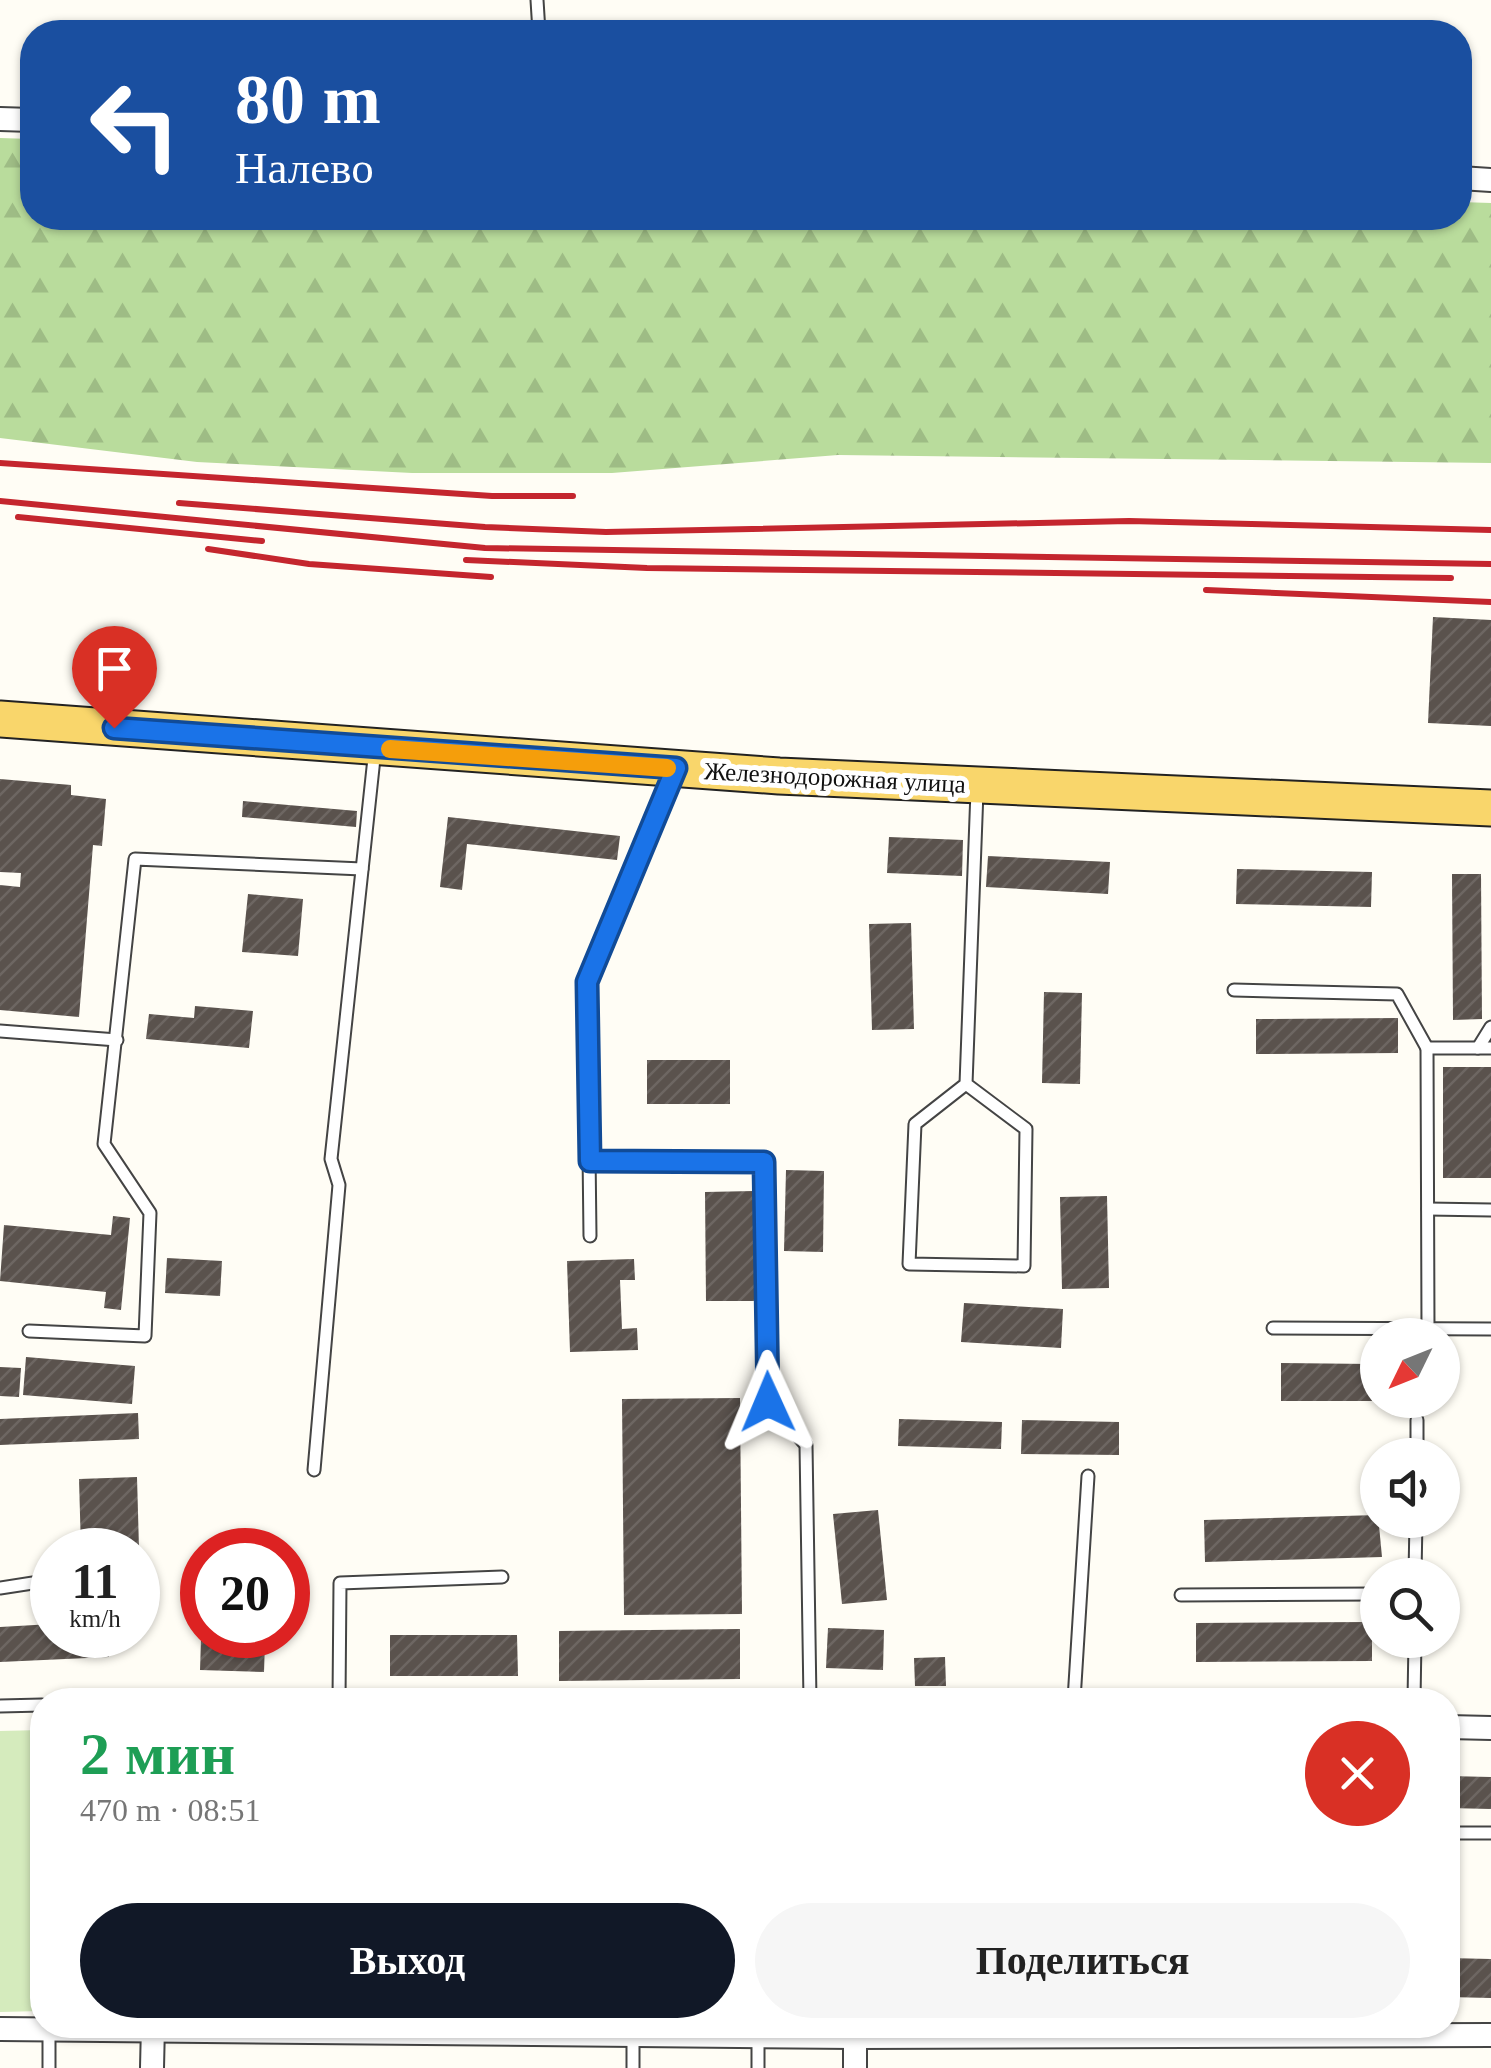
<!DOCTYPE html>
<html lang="ru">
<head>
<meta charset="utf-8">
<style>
	body { margin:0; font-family:Georgia,serif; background:#f6f6f6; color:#222; height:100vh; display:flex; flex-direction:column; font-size:38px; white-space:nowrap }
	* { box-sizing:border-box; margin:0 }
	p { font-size:32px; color:#767676 }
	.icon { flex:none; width:55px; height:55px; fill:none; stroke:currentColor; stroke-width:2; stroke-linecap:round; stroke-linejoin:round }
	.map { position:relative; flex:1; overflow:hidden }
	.drawer { position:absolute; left:30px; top:1688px; width:1430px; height:350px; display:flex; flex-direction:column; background:#fff; border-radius:40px; box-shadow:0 2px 8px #0004 }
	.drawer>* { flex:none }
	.hud { position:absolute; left:20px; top:20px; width:1452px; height:210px; border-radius:40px; box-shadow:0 2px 8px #0004; background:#1a4fa0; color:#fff; overflow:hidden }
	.needle { width:65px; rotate:227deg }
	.fabs { position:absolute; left:1360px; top:1318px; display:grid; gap:20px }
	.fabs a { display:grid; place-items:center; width:100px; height:100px; border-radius:50%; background:#fff; box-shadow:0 2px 8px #0004; font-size:50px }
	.speed { position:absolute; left:30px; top:1528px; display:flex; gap:20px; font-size:50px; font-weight:700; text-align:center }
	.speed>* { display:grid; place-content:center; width:130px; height:130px; border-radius:50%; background:#fff; box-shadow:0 2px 8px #0004; line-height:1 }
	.speed small { font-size:25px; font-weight:400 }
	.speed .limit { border:15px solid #d22; background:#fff; color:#111 }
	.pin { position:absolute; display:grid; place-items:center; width:85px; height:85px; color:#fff; margin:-102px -42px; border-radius:50% 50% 50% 0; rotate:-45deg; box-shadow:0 0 10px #0007 }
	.pin .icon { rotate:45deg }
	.me { position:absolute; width:110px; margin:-55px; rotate:359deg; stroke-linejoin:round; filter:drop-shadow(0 0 8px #0008) }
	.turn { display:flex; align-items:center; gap:35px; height:210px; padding:0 50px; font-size:45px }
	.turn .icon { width:130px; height:130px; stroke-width:2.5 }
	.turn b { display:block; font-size:70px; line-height:85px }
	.round { display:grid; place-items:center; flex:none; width:105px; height:105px; border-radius:52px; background:#f6f6f6 }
	.overview { display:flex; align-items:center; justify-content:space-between; height:170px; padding:0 50px }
	h1 { font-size:60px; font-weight:700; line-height:75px; color:#1e9e55 }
	.cta { display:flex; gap:20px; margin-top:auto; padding:20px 50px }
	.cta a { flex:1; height:115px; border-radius:60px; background:#111827; color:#fff; font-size:40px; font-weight:700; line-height:115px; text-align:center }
	.cta a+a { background:#f6f6f6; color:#222 }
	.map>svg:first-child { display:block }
	.forest { fill:url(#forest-firs) }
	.park { fill:#d5ebbd }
	.building { fill:url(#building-hatch) }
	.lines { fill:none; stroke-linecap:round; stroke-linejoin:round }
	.service-casing { stroke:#444; stroke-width:15 }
	.minor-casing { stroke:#444; stroke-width:26 }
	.primary-casing { stroke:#222; stroke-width:39 }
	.service { stroke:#fff; stroke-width:11 }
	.minor { stroke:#fff; stroke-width:22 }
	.primary { stroke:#f9d66b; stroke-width:35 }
	.rail { stroke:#c4262e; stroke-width:6 }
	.route-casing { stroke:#114b97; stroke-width:25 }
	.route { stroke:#1a73e8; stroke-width:18 }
	.slow { stroke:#f59e0b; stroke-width:18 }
	.labels { text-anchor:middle; stroke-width:10; stroke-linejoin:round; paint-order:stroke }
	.street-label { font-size:25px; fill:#111; stroke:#fff }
</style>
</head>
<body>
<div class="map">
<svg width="1491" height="2068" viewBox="0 0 1491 2068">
	<defs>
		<pattern id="forest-firs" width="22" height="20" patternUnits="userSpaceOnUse" patternTransform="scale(2.5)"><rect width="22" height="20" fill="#b9dc9c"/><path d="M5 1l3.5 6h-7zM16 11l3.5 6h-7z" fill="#9ebc85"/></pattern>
		<pattern id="building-hatch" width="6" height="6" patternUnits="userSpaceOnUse" patternTransform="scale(2.5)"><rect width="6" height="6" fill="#5a524d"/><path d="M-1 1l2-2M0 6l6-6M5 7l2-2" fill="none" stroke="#6d6662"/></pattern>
	</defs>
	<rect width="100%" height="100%" fill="#fffdf5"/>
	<polygon class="forest" points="0,138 32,139 32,218 1460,218 1460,202 1491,203 1491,463 838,455 612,473 412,473 197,462 0,438"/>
	<polygon class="park" points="42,1730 42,2011 0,2012 0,1731"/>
	<g class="building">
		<polygon points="1433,617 1491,620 1491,726 1428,723"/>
		<polygon points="0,779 71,785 71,795 106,799 102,846 93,845 79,1017 0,1010 0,885 20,887 21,873 0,872"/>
		<polygon points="243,801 357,811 356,827 242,817"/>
		<polygon points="448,817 620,836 617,860 467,844 462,890 440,887"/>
		<polygon points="889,837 963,840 962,876 887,873"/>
		<polygon points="988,856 1110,862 1108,894 986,887"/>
		<polygon points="1237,869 1372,872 1371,907 1236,904"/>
		<polygon points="1452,874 1481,874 1482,1019 1453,1020"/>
		<polygon points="248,894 303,899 298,956 242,952"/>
		<polygon points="911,923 914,1029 872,1030 869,924"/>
		<polygon points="1044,992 1082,993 1080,1084 1042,1083"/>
		<polygon points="195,1006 253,1011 249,1048 146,1039 149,1014 194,1018"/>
		<polygon points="1398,1018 1398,1053 1256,1054 1256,1019"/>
		<rect x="647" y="1060" width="83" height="44"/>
		<rect x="1443" y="1067" width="48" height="111"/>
		<polygon points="786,1170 824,1171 823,1252 784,1251"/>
		<polygon points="754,1191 755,1301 706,1301 705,1192"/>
		<polygon points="1107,1196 1109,1288 1062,1289 1060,1197"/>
		<polygon points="113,1216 130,1218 121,1310 104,1308 106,1292 0,1281 4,1225 111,1235"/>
		<polygon points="167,1258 222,1261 220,1296 165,1293"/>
		<polygon points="634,1259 635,1280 620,1280 622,1329 637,1328 638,1350 570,1352 567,1261"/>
		<polygon points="964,1303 1063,1309 1061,1348 961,1342"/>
		<polygon points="26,1357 135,1366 132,1404 23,1395"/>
		<polygon points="1281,1363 1372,1364 1372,1401 1281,1401"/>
		<polygon points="0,1367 21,1368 19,1397 0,1396"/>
		<polygon points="740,1398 742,1614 624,1615 622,1399"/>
		<polygon points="138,1413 139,1439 0,1445 0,1419"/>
		<polygon points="899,1419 1002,1422 1001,1449 898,1446"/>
		<polygon points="1022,1420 1119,1422 1119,1455 1021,1454"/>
		<polygon points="137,1477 139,1548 81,1549 79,1479"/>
		<polygon points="878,1510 887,1600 842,1604 833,1514"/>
		<polygon points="1378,1515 1382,1557 1205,1562 1204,1520"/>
		<polygon points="1372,1622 1372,1661 1196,1662 1196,1623"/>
		<polygon points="52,1624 52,1635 108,1635 109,1657 0,1662 0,1627"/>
		<polygon points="828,1628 884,1630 883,1670 826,1668"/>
		<polygon points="740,1629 740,1679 559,1681 559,1631"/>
		<polygon points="390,1635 517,1635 518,1676 390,1676"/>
		<polygon points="201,1639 265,1642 264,1672 200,1670"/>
		<polygon points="945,1657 946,1686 915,1686 914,1658"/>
		<polygon points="1448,1776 1491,1777 1491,1809 1448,1808"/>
		<polygon points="1448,1958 1491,1959 1491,1998 1448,1997"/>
	</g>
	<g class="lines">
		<g class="service-casing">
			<g id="service">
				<polyline points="537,0 539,32"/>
				<polyline points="1234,990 1397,994 1427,1048"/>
				<polyline points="0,1031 117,1040"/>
				<polyline points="1478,1048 1491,1027"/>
				<polyline points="966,1084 1026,1129 1024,1266 909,1264 915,1124 966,1084 977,791"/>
				<polyline points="590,1161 764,1162 768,1401 806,1445 810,1700"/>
				<polyline points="1428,1209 1491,1210"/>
				<polyline points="590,1236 587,982 674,772"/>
				<polyline points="1273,1328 1491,1329"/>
				<polyline points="1428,1329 1427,1048 1491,1048"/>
				<polyline points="29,1331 145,1336 150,1213 104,1144 135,859 362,869"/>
				<polyline points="1417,1455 1417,1420"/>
				<polyline points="314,1470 339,1185 331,1159 375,749"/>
				<polyline points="1415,1575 1416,1520"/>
				<polyline points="0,1588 52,1580"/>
				<polyline points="1181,1595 1378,1594"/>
				<polyline points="138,1614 140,1616"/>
				<polyline points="339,1700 340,1583 502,1577"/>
				<polyline points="1074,1700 1088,1476"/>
				<polyline points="1414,1700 1415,1640"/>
				<polyline points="0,1706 42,1705"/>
				<polyline points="1448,1833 1491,1833"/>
				<polyline points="49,2030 49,2068"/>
				<polyline points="633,2068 633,2036"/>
				<polyline points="758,2068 758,2036"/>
			</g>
		</g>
		<g class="minor-casing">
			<g id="minor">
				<polyline points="0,119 32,120"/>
				<polyline points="1460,178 1491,180"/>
				<polyline points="1448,1727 1491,1728"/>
				<polyline points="855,2025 855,2068"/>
				<polyline points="0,2029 855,2037 1491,2035"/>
				<polyline points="152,2068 153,2025"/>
			</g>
		</g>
		<g class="primary-casing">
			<polyline id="primary" points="0,719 779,776 1491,808"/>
		</g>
		<use href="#service" class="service"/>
		<use href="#minor" class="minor"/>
		<use href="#primary" class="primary"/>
		<g class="rail">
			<polyline points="0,463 492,496 573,496"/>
			<polyline points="0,501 485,548 1491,564"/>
			<polyline points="179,503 485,527 606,532 1129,521 1491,530"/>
			<polyline points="18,517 262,541"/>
			<polyline points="208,549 309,564 491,577"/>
			<polyline points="466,560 647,568 1451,578"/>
			<polyline points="1206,590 1491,602"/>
		</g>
	</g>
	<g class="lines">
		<g class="route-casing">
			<polyline id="route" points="114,728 676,768 587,982 590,1161 764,1162 768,1402"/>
		</g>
		<use href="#route" class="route"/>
		<polyline class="slow" points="390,749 667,768"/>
	</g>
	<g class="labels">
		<g class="street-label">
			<text transform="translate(835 777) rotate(3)" y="9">Железнодорожная улица</text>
		</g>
	</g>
</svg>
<div class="fabs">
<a><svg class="needle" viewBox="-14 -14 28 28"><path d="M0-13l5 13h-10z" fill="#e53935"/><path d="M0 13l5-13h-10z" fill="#767676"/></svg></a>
<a><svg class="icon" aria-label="sound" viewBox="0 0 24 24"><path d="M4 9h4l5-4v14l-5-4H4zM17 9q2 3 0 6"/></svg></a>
<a><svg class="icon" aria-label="search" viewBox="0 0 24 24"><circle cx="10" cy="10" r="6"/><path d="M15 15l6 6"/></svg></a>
</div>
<div class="speed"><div>11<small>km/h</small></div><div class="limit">20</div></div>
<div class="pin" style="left:114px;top:728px;background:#d93025"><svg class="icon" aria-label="arrive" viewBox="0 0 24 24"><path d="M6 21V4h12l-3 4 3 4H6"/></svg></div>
<svg class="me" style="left:768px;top:1402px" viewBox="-20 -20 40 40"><path d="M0-17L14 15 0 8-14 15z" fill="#1a73e8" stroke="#fff" stroke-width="4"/></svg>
<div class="hud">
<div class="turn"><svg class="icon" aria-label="left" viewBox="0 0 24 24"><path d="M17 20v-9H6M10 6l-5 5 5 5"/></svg><div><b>80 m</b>Налево</div></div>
</div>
<section class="drawer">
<div class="overview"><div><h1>2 мин</h1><p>470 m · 08:51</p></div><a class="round" style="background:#d93025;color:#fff"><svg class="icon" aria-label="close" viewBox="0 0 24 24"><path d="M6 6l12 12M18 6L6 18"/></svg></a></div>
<div class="cta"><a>Выход</a><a>Поделиться</a></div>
</section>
</div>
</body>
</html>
